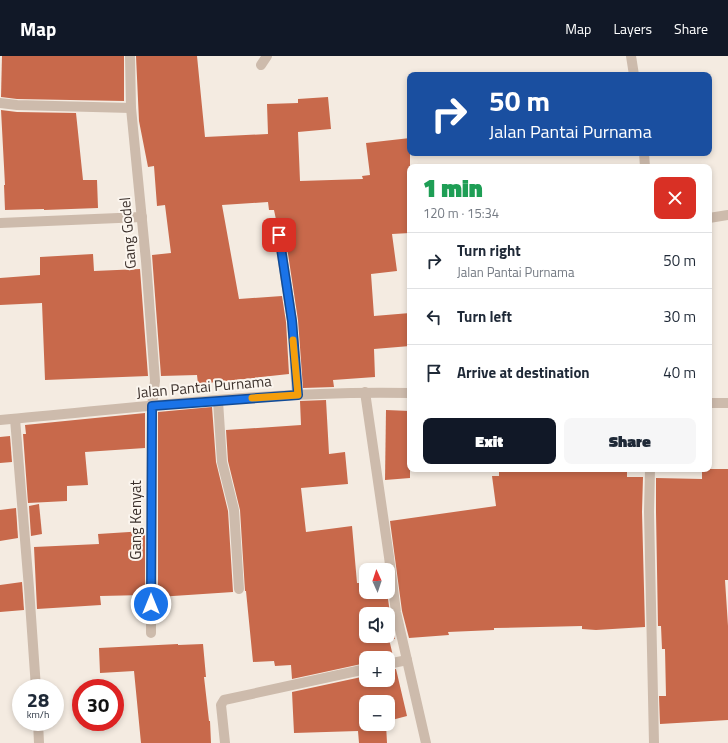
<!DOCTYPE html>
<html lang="en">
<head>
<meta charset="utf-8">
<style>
	body { margin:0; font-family:"Titillium Web",sans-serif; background:#f6f6f7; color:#1f2937; height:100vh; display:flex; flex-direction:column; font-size:15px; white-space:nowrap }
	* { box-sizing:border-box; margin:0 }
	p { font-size:13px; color:#747a83 }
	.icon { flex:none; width:22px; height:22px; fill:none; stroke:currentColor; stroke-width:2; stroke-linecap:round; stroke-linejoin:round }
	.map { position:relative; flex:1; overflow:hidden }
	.details { position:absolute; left:407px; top:108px; width:305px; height:308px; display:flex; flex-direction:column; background:#fff; border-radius:8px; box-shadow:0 2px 6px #0003 }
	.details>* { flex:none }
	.hud { position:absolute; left:407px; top:16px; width:305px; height:84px; border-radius:8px; box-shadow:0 2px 6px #0003; background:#1a4fa0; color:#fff; overflow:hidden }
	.needle { width:26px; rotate:357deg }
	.controls { position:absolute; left:359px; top:507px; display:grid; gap:8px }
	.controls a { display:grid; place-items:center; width:36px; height:36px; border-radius:8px; background:#fff; box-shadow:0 2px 6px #0003; font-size:20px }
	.speed { position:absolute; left:12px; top:623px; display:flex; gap:8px; font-size:20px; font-weight:700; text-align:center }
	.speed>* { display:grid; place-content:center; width:52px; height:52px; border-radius:50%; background:#fff; box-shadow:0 2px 6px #0003; line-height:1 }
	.speed small { font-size:10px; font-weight:400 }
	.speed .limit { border:6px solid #d22; background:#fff; color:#111 }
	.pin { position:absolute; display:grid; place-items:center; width:34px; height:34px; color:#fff; margin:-17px; border-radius:8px; box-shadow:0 2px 6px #0006 }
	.me { position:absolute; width:44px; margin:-22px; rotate:0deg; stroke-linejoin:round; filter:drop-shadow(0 0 3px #0008) }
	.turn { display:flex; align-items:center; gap:14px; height:84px; padding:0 16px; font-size:18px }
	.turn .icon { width:52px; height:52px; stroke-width:2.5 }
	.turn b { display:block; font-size:28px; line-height:34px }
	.round { display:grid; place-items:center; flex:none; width:42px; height:42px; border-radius:8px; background:#f6f6f7 }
	.head { display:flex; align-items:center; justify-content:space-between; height:68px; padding:0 16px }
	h1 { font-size:24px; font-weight:800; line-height:30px; color:#1e9e55 }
	.button { display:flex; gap:8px; margin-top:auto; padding:8px 16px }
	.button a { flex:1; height:46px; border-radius:8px; background:#111827; color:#fff; font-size:16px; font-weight:800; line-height:46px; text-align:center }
	.button a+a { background:#f6f6f7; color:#1f2937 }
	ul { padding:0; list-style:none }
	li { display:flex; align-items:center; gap:12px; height:56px; padding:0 16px; border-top:1px solid #e0e1e3 }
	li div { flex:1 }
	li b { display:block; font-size:15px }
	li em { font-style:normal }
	header { display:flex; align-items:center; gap:24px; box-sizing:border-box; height:56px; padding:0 20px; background:#111827; color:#fff }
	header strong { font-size:19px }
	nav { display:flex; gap:22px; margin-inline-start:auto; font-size:14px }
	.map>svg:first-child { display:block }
	.building { fill:#c8694b; fill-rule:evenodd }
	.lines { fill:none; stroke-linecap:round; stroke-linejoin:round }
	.minor { stroke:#cdbbac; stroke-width:10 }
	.tertiary { stroke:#cdbbac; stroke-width:10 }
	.route-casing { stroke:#114b97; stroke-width:10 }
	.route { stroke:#1a73e8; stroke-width:7 }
	.slow { stroke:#f59e0b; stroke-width:7 }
	.labels { text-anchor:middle; stroke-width:4; stroke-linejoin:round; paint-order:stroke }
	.street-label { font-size:15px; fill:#3b302b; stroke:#fbf5ee }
</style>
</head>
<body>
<header>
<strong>Map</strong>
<nav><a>Map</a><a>Layers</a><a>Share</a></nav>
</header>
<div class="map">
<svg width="728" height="687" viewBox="0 0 728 687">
	<rect width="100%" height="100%" fill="#f4ebe1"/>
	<g class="building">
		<polygon points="2,0 124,0 124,45 17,43 1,41"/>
		<polygon points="136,0 197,0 205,81 268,78 267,48 298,47 298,43 328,41 331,73 298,76 300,125 363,123 362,120 370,119 366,87 410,82 410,177 392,178 397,215 371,218 374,260 410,257 410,290 374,293 375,321 333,324 334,331 303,332 298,264 285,178 282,173 278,173 274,154 269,154 268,146 222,149 239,243 282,240 286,266 289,318 198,328 197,319 161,320 152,199 171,197 165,149 157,150 154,110 148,111 139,65"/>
		<polygon points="1,54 17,56 76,57 83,124 97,124 98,152 44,154 44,153 5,154 4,129 5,129"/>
		<polygon points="93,198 94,215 140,213 148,320 45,324 42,247 0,249 0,222 40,219 40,201"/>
		<path d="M326,344L329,398L345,396L348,428L301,432L306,476L352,470L357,527H366V536H387L390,557L395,583H389L393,600L386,602H366V607L292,623L291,609L275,610L274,605L253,606L246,535H245L240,454L228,405L226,374L301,369L300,345ZM366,558H388V580H366Z"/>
		<polygon points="212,351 216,406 228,455 233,536 158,541 158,356"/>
		<polygon points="386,354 410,355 410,422 385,424"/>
		<polygon points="145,357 145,392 85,396 88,429 67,430 67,445 28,447 23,378 26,378 25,369"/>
		<polygon points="10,380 12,406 0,407 0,381"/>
		<polygon points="499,413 627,413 627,421 643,421 642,456 645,571 596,574 582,573 582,570 494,572 494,574 448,576 449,579 409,582 402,555 390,465 496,450 492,420 499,420"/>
		<polygon points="702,413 728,413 728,524 725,524 728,570 728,664 660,668 659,640 666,640 665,593 662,593 661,570 658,570 656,456 656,422 702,423"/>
		<polygon points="39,448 42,478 31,480 29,450"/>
		<polygon points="16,452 18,482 0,485 0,454"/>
		<polygon points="145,475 145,539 100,540 101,549 37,553 34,491 99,488 98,478"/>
		<polygon points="22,526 24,554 0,556 0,529"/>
		<polygon points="178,588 178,589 203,588 206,621 204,621 209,665 210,665 211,687 141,687 134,615 100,617 99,592"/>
		<polygon points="396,613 407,660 388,665 388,646 366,646 366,668 386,668 387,687 359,687 358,675 294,677 292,636 366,620 366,624 388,624 388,614"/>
	</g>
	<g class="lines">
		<g class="minor">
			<polyline points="130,0 131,52 146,205 155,325 152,350 151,577"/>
			<polyline points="631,0 634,19"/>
			<polyline points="261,9 267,0"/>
			<polyline points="0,47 17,49 131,52"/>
			<polyline points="644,97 645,111"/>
			<polyline points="709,162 728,159"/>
			<polyline points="0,167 142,161"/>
			<polyline points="279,179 292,265 297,339"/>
			<polyline points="365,336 389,501 396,556 426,687"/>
			<polyline points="218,345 222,406 234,454 239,533"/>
			<polyline points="15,363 29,532 36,632"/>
			<polyline points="650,413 649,456 654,687"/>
			<polyline points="388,608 407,604"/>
			<polyline points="38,666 39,687"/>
			<polyline points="225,687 221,649 224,644 366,613"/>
		</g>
		<g class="tertiary">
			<polyline points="709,347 728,347"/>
			<path d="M0,364C136,352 274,334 410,337"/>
		</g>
	</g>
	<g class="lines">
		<g class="route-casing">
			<polyline id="route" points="151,548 152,350 298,339 292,265 279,179"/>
		</g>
		<use href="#route" class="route"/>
		<polyline class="slow" points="252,342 298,339 293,284"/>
	</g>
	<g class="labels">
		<g class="street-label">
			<text transform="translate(128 177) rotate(-95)" y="5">Gang Godel</text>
			<text transform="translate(204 331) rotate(-5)" y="5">Jalan Pantai Purnama</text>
			<text transform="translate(136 464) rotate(-90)" y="5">Gang Kenyat</text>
		</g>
	</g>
</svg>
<div class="controls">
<a><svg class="needle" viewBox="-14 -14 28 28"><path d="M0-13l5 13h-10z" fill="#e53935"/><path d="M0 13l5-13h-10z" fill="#747a83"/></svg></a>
<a><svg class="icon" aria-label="sound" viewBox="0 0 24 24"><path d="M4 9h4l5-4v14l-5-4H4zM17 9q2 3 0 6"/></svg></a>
<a>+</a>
<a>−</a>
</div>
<div class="speed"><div>28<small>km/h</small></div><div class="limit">30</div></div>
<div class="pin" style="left:279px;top:179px;background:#d93025"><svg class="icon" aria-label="arrive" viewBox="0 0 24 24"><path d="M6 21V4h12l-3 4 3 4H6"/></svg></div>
<svg class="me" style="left:151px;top:548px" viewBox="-20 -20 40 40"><circle r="17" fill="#1a73e8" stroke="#fff" stroke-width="3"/><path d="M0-11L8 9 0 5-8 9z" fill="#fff"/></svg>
<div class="hud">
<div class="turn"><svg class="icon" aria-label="right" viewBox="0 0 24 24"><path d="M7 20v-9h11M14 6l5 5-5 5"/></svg><div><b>50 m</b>Jalan Pantai Purnama</div></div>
</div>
<section class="details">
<div class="head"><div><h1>1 min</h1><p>120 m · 15:34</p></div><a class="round" style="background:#d93025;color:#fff"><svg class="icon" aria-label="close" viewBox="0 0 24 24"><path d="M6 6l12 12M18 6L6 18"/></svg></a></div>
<ul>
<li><svg class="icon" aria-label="right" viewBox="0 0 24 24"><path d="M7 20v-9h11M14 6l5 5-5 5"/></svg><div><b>Turn right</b><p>Jalan Pantai Purnama</p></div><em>50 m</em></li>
<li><svg class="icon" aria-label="left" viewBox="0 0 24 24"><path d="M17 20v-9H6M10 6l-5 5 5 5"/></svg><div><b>Turn left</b></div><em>30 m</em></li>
<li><svg class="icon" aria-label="arrive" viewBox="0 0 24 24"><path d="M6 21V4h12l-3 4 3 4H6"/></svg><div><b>Arrive at destination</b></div><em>40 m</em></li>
</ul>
<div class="button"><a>Exit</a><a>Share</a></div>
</section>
</div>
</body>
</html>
